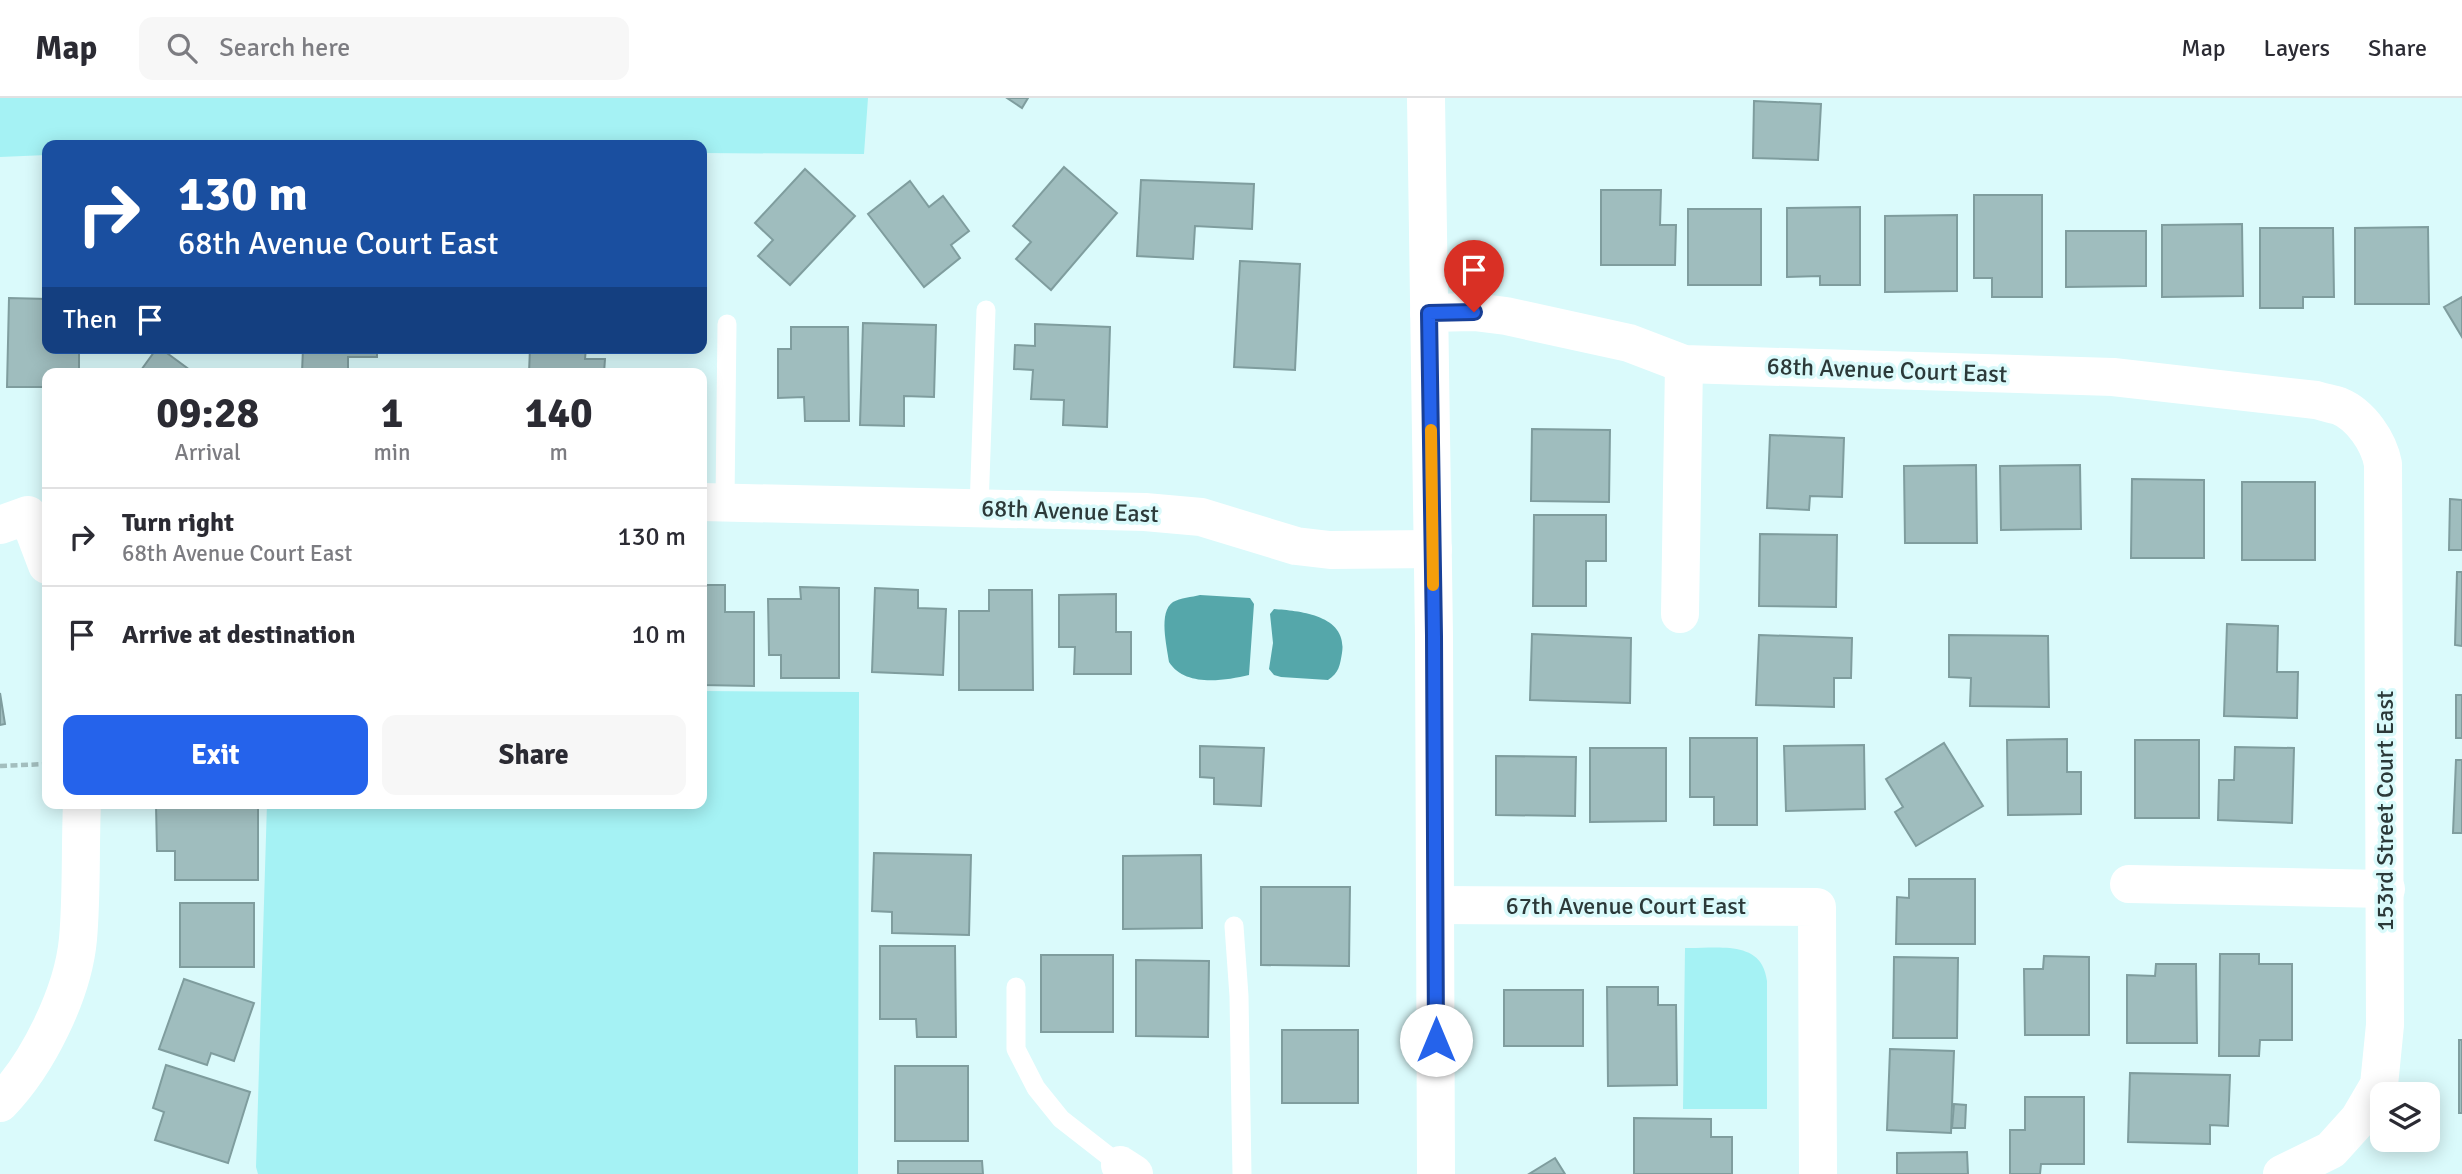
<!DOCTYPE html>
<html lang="en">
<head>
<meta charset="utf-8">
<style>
	body { margin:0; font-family:Signika,sans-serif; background:#f7f7f7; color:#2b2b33; height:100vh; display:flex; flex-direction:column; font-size:26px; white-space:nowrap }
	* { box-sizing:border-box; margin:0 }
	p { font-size:23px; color:#7c7c81 }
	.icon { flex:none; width:38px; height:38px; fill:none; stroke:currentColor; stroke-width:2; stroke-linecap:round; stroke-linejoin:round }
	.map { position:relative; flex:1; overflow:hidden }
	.panel { position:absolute; left:42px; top:270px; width:665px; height:441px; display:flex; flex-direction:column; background:#fff; border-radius:14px; box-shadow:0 4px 18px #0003 }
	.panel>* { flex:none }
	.hud { position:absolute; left:42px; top:42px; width:665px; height:214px; border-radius:14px; box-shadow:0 4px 18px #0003; background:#1a4fa0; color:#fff; overflow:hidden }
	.tools { position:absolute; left:2370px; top:984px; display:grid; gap:14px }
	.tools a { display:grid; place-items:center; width:70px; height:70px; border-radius:14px; background:#fff; box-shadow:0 4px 18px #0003; font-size:35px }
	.pin { position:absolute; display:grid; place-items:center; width:60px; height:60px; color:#fff; margin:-72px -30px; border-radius:50% 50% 50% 0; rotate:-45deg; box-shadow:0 0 7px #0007 }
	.pin .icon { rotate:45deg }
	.me { position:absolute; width:77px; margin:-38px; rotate:0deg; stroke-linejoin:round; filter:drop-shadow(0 0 5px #0008) }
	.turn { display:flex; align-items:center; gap:24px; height:147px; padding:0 21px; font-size:32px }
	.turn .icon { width:91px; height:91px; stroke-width:2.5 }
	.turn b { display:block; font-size:49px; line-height:60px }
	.then { display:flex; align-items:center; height:66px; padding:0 21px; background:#0003; gap:14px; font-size:26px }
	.eta { display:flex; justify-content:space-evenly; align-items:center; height:119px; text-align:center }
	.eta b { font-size:42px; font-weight:800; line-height:49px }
	.cta { display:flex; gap:14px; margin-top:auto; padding:14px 21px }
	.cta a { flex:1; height:80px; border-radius:14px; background:#2563eb; color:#fff; font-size:28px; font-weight:800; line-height:80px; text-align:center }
	.cta a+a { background:#f7f7f7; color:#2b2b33 }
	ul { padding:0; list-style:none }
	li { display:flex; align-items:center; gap:21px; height:98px; padding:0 21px; border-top:2px solid #e1e1e2 }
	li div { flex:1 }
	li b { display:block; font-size:26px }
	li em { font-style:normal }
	header { display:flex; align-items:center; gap:42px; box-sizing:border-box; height:98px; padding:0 35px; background:#fff; border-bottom:2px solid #e1e1e2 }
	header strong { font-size:33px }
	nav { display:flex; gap:38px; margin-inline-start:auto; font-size:24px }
	.search { width:490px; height:63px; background:#f7f7f7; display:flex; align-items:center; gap:18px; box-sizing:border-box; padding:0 24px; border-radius:14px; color:#7c7c81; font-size:26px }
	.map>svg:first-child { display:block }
	.green { fill:#a5f2f4 }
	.water { fill:#55a7aa }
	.building { fill:#9fbdbe; stroke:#7f9d9e; stroke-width:2 }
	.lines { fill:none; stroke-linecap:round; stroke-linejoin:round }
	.path { stroke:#a3bebe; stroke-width:4.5; stroke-dasharray:7 3.5; stroke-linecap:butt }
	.lane { stroke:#fff; stroke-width:19 }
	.street { stroke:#fff; stroke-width:38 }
	.secondary { stroke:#fff; stroke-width:38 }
	.route-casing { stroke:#184099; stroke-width:18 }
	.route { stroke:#2563eb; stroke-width:12 }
	.slow { stroke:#f59e0b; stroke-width:12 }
	.labels { text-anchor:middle; stroke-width:7; stroke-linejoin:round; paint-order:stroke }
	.street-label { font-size:24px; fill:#2c3939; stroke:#dafafb }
</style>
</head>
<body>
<header>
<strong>Map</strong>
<div class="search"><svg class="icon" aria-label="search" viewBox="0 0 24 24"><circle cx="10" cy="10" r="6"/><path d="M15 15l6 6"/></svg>Search here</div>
<nav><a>Map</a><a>Layers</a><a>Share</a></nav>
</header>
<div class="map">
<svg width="2462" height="1076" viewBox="0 0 2462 1076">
	<rect width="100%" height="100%" fill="#dafafb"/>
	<g class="green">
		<polygon points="0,0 868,0 864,56 702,55 702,47 47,47 47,57 0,59"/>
		<polygon points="702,593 859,594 858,1076 258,1076 256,1069 267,705 702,705"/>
		<path d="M1685,850C1708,851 1749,843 1762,867C1765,872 1766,878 1767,883V1011H1683Z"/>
	</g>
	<g class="water">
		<path d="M1200,497L1250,500L1254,506L1249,577C1223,583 1185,589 1169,564C1167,548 1158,514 1173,504C1180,500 1192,499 1200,497Z"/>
		<path d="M1274,511C1300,513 1348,517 1342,555C1340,567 1339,575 1328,582L1281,579L1274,577L1269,571L1273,545L1270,516Z"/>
	</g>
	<g class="building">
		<polygon points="1007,0 1028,0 1022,10"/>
		<polygon points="1754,3 1821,6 1818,62 1753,60"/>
		<polygon points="1064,69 1117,115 1051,192 1016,161 1031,144 1013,128"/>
		<polygon points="805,71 855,118 790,187 758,158 773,142 755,125"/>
		<polygon points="1141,82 1254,86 1252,131 1195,128 1193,161 1137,158"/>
		<polygon points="910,83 929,109 943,98 969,133 951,147 960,160 924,189 868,116"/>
		<polygon points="1601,92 1661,92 1660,127 1676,127 1675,167 1601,167"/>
		<polygon points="1974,97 2042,97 2042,199 1992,199 1992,180 1974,180"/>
		<polygon points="1860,109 1860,187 1820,187 1820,178 1787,179 1787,110"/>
		<rect x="1688" y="111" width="73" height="76"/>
		<polygon points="1957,117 1957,193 1885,194 1885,118"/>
		<polygon points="2242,126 2243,198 2162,199 2162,127"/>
		<polygon points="2428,129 2429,206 2355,206 2355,130"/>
		<polygon points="2260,130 2333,130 2334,199 2303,199 2303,210 2260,210"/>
		<polygon points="2066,133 2146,133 2146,188 2066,189"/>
		<polygon points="1240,163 1300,166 1295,272 1234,269"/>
		<polygon points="2462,199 2462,239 2444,209"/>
		<polygon points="9,200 47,201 47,250 79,250 79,272 53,272 53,275 47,275 47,289 7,289"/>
		<polygon points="863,225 936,227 934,299 904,298 904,328 860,327"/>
		<polygon points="1035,226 1110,229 1107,329 1063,327 1064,302 1031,301 1033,272 1014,271 1015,247 1035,248"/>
		<polygon points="791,229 848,229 849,323 805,323 804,299 778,300 778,251 791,251"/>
		<polygon points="157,250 160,250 194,275 139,275"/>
		<polygon points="303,250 377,250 377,259 348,259 348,275 302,275"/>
		<polygon points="530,250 586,250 585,261 605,261 604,275 529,275"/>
		<polygon points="1532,331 1610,332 1609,404 1531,403"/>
		<polygon points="1770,337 1844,340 1842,399 1810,398 1809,412 1767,410"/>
		<polygon points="1976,367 1977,445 1905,445 1904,368"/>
		<polygon points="2080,367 2081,431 2001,432 2000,368"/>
		<polygon points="2132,381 2204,382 2204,460 2131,460"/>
		<rect x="2242" y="384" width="73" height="78"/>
		<polygon points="2450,401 2462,402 2462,452 2449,452"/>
		<polygon points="1534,417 1606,417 1606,463 1586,463 1586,508 1533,508"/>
		<polygon points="1760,436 1837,437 1836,509 1759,508"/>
		<polygon points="2457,474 2462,474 2462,548 2455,547"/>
		<polygon points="702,487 725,487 725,514 754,514 754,588 702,587"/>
		<polygon points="800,489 839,490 839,580 781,580 781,557 769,557 768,501 801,501"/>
		<polygon points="875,490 918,492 918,510 946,511 943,577 872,574"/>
		<polygon points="989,492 1032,492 1033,592 959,592 959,513 989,513"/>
		<polygon points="1116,496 1116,534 1131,534 1131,576 1074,576 1075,549 1059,549 1059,497"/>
		<polygon points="2227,526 2278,528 2277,574 2298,574 2297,620 2224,618"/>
		<polygon points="1532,536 1631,540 1630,605 1530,602"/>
		<polygon points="1759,537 1852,540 1851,580 1834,580 1834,609 1756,607"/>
		<polygon points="1949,537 2048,538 2049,609 1970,608 1971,580 1949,579"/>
		<polygon points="0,595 5,626 0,627"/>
		<rect x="2456" y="597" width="6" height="43"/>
		<polygon points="1690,640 1757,640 1757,727 1714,727 1714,699 1690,699"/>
		<polygon points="2067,641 2067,674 2081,674 2081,716 2008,717 2007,642"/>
		<rect x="2135" y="642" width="64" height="78"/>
		<polygon points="1944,645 1983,708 1916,748 1895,714 1903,709 1886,681"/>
		<polygon points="1864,647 1865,711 1786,713 1784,648"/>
		<polygon points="1200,648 1264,650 1261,708 1214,706 1214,680 1200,679"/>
		<polygon points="2235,649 2294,650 2292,725 2218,722 2219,682 2234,682"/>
		<polygon points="1590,650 1666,650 1666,723 1590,724"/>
		<polygon points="1496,658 1576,659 1575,718 1496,717"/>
		<polygon points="2456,662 2462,662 2462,735 2453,735"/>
		<polygon points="156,707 258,707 258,782 175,782 175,753 157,753"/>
		<polygon points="874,755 971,757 969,837 892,835 892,814 872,813"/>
		<polygon points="1201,757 1202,830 1123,831 1123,758"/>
		<polygon points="1909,781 1975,781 1975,846 1896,846 1897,799 1909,800"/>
		<polygon points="1261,789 1350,789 1349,868 1261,867"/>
		<rect x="180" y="805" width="74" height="64"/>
		<polygon points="880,848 955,848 956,939 917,939 916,921 880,921"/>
		<polygon points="2220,856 2259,856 2259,866 2292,866 2292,942 2260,942 2259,958 2219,958"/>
		<rect x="1041" y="857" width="72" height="77"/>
		<polygon points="2044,858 2089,859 2089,937 2025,937 2024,871 2043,871"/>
		<polygon points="1894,859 1958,860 1957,940 1893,940"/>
		<polygon points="1136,862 1209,863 1208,939 1136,938"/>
		<polygon points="2156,866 2196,866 2197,945 2127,945 2127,877 2155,878"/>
		<polygon points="184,881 254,905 234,963 211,955 207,967 159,951"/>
		<polygon points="1607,889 1658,889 1658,907 1676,907 1677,987 1608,988"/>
		<rect x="1504" y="892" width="79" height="56"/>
		<rect x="1282" y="932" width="76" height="73"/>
		<rect x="2459" y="942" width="3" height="73"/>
		<polygon points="1890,951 1954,953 1951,1035 1887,1032"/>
		<polygon points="166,967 250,994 228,1065 155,1042 164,1014 153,1010"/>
		<rect x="895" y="968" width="73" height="75"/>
		<polygon points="2130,975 2230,977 2228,1028 2210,1027 2210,1046 2128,1044"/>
		<polygon points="2025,999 2084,999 2084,1066 2041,1066 2040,1076 2010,1076 2010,1032 2025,1032"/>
		<polygon points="1954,1006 1966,1007 1965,1030 1952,1030"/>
		<polygon points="1634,1020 1711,1021 1711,1039 1732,1039 1732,1076 1634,1076"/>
		<polygon points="1967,1054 1968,1076 1897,1076 1897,1055"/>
		<polygon points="1555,1060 1565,1076 1529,1076"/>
		<polygon points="898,1063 982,1063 983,1076 898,1076"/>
	</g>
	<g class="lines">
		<polyline class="path" points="0,668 47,666"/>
		<g class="lane">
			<polyline points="725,404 727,226"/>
			<polyline points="979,410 986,212"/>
			<polyline points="1234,828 1239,898 1242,1076"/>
			<polyline points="1016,889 1016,951 1036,990 1061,1021 1120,1067 1116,1072"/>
		</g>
		<g class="street">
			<path d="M1429,215L1474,214L1506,218L1629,245L1684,266L2113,279L2316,302C2323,304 2332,306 2339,308C2361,317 2379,344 2383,366L2385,927L2379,987L2359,1021L2331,1052L2282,1076"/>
			<polyline points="702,404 1145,414 1201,419 1296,448 1330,452 1433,451"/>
			<polyline points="0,427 28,417 47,467"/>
			<polyline points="1680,516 1684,266"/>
			<polyline points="2129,786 2386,791"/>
			<polyline points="1435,807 1817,809 1818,1076"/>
			<path d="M0,1005C38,966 73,895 78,841C82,796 80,750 82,705"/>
			<polyline points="1120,1067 1134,1076"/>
		</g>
		<polyline class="secondary" points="1426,0 1434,538 1436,1076"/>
	</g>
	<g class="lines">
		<g class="route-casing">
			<polyline id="route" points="1436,942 1434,538 1429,215 1474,214"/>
		</g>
		<use href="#route" class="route"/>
		<polyline class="slow" points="1431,332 1433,487"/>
	</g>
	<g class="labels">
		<g class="street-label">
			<text transform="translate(1887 272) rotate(2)" y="8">68th Avenue Court East</text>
			<text transform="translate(1070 413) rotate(2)" y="8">68th Avenue East</text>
			<text transform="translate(2385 713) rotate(-90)" y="8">153rd Street Court East</text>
			<text x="1626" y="816">67th Avenue Court East</text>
		</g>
	</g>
</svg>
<div class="tools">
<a><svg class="icon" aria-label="layers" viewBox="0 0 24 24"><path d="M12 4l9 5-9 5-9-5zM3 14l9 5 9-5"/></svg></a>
</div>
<div class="pin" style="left:1474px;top:214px;background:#d93025"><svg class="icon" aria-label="arrive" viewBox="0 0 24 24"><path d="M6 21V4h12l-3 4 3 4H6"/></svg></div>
<svg class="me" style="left:1436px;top:942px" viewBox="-20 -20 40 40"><circle r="19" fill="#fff"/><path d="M0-13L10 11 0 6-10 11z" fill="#2563eb"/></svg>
<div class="hud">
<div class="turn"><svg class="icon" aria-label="right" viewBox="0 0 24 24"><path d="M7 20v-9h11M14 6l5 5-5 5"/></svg><div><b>130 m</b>68th Avenue Court East</div></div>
<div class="then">Then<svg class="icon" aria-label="arrive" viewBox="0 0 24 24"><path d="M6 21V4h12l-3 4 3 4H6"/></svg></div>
</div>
<section class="panel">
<div class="eta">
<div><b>09:28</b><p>Arrival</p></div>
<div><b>1</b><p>min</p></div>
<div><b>140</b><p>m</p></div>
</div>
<ul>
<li><svg class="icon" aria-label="right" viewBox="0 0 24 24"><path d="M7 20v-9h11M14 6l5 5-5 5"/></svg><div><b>Turn right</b><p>68th Avenue Court East</p></div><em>130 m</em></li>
<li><svg class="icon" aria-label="arrive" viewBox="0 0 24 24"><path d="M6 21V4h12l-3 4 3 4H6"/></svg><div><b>Arrive at destination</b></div><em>10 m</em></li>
</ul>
<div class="cta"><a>Exit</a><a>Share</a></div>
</section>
</div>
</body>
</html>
